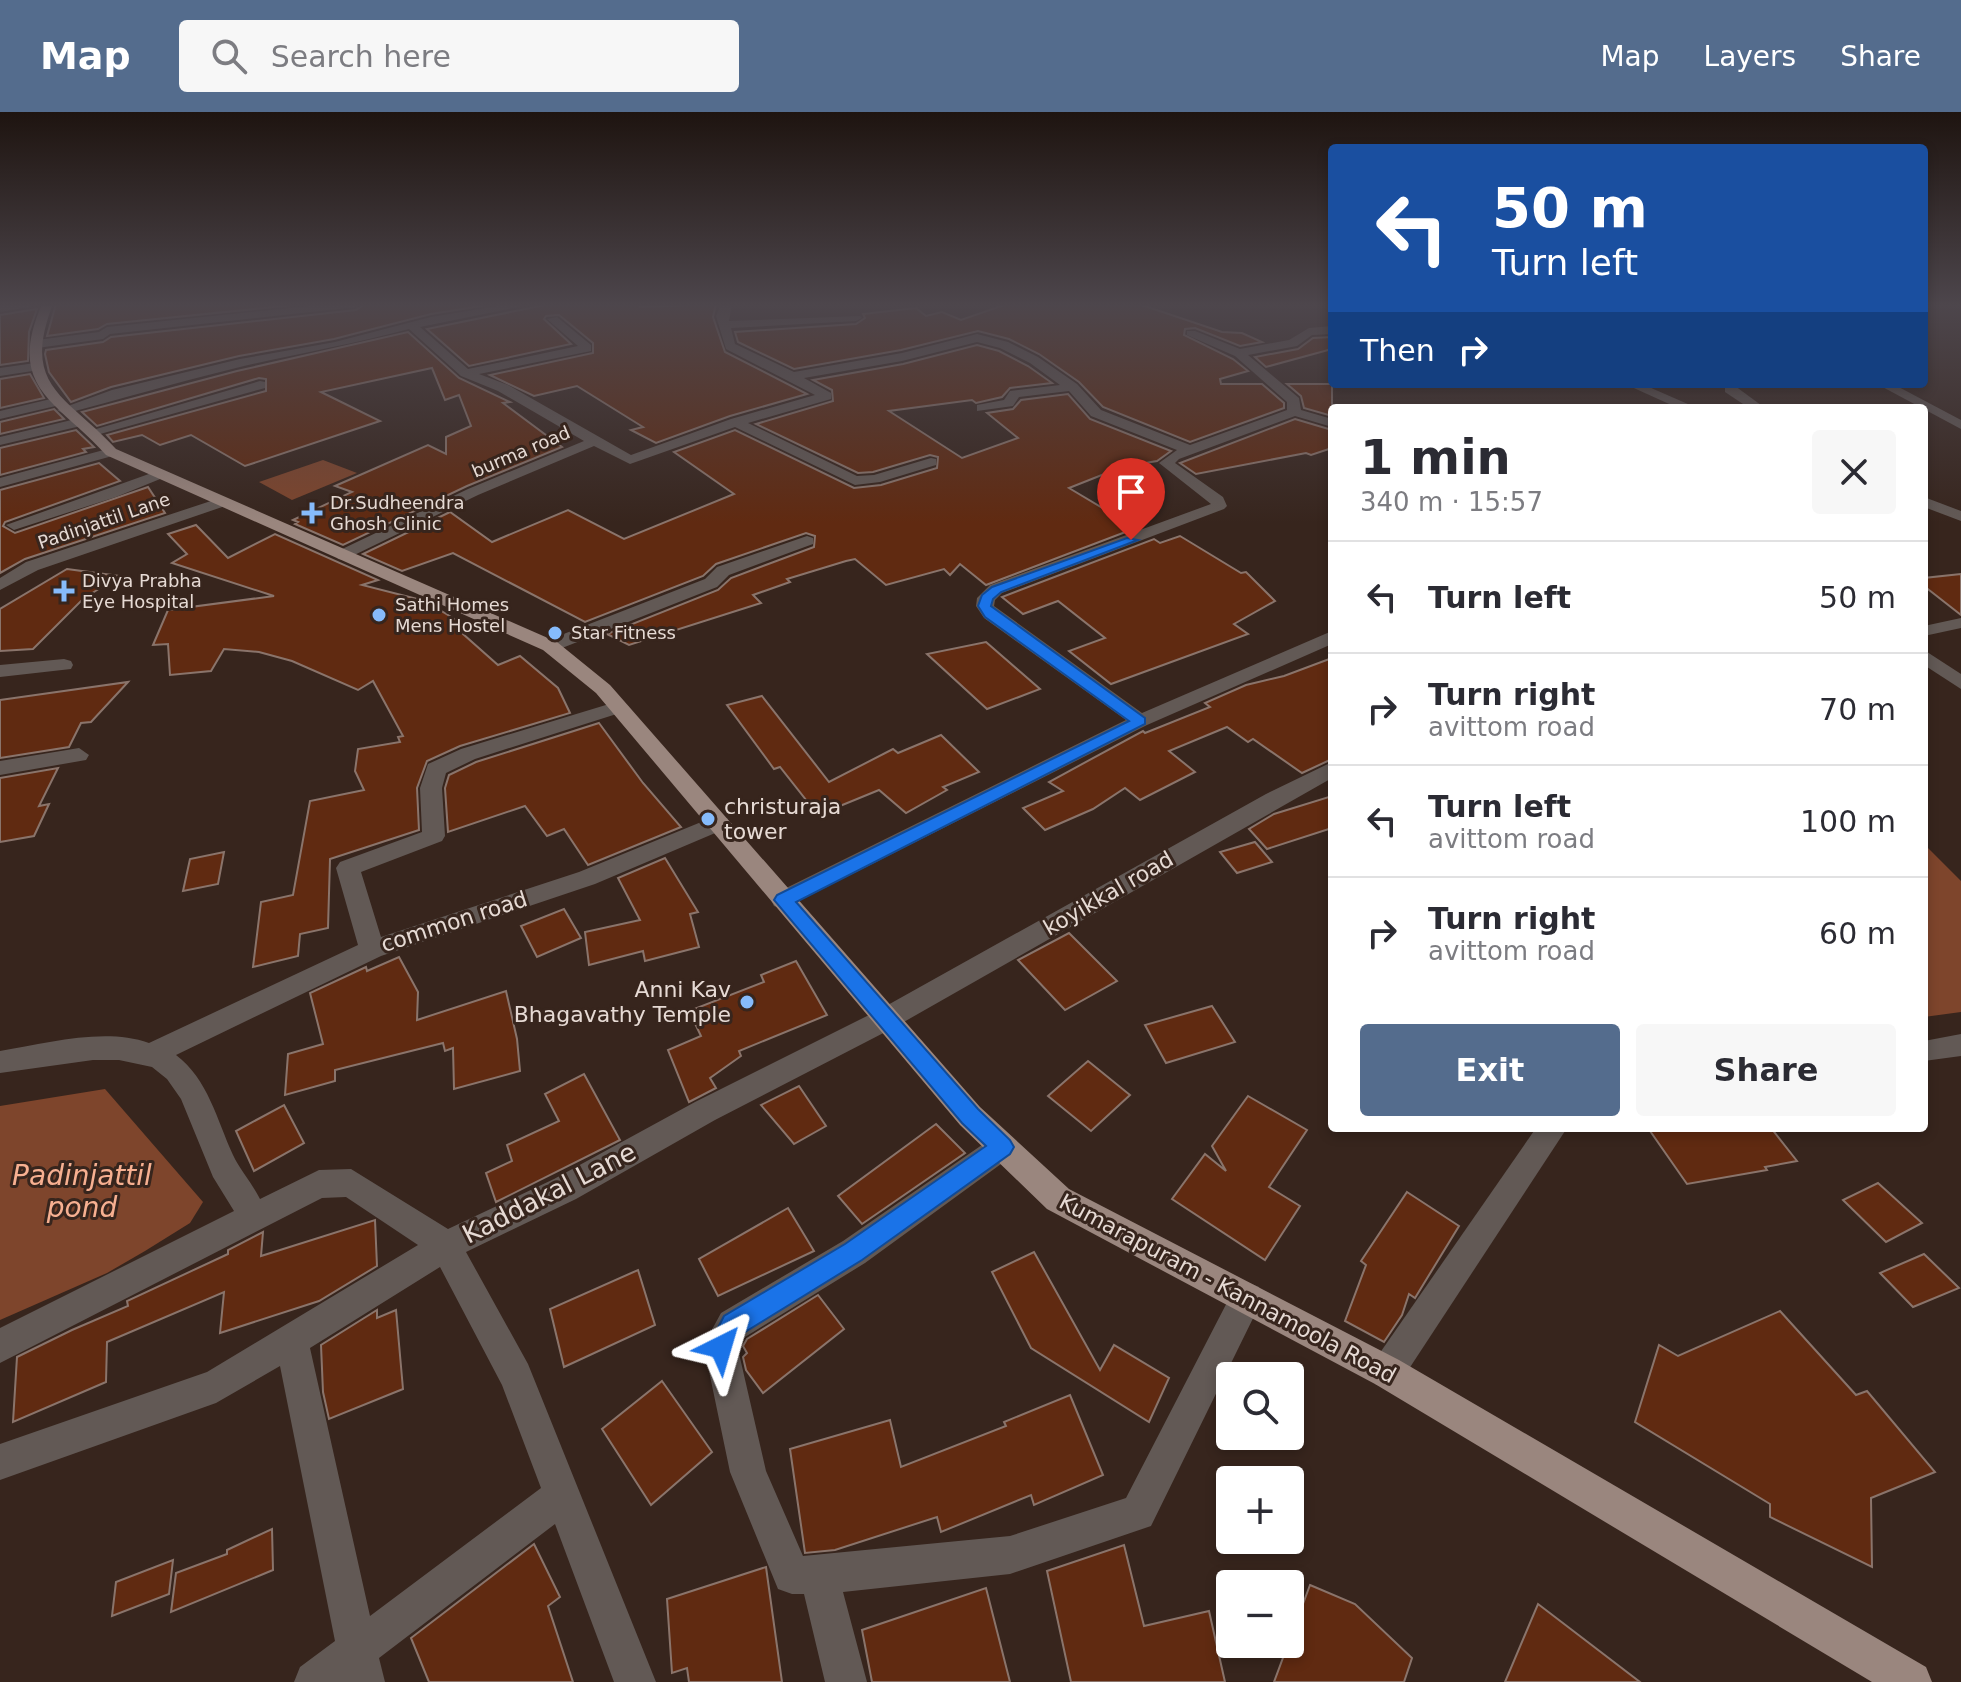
<!DOCTYPE html>
<html lang="en">
<head>
<meta charset="utf-8">
<style>
	body { margin:0; font-family:"DejaVu Sans",sans-serif; background:#f7f7f7; color:#2b2b33; height:100vh; display:flex; flex-direction:column; font-size:30px; white-space:nowrap }
	* { box-sizing:border-box; margin:0 }
	p { font-size:26px; color:#7c7c81 }
	.icon { flex:none; width:44px; height:44px; fill:none; stroke:currentColor; stroke-width:2; stroke-linecap:round; stroke-linejoin:round }
	.map { position:relative; flex:1; overflow:hidden }
	.drawer { position:absolute; left:1328px; top:292px; width:600px; height:728px; display:flex; flex-direction:column; background:#fff; border-radius:8px; box-shadow:0 4px 12px #0003 }
	.drawer>* { flex:none }
	.hud { position:absolute; left:1328px; top:32px; width:600px; height:244px; border-radius:8px; box-shadow:0 4px 12px #0003; background:#1a4fa0; color:#fff; overflow:hidden }
	.buttons { position:absolute; left:1216px; top:1250px; display:grid; gap:16px }
	.buttons a { display:grid; place-items:center; width:88px; height:88px; border-radius:8px; background:#fff; box-shadow:0 4px 12px #0003; font-size:40px }
	.pin { position:absolute; display:grid; place-items:center; width:68px; height:68px; color:#fff; margin:-82px -34px; border-radius:50% 50% 50% 0; rotate:-45deg; box-shadow:0 0 8px #0007 }
	.pin .icon { rotate:45deg }
	.me { position:absolute; width:88px; margin:-44px; rotate:40deg; stroke-linejoin:round; filter:drop-shadow(0 0 6px #0008) }
	.turn { display:flex; align-items:center; gap:28px; height:168px; padding:0 32px; font-size:36px }
	.turn .icon { width:104px; height:104px; stroke-width:2.5 }
	.turn b { display:block; font-size:56px; line-height:68px }
	.then { display:flex; align-items:center; height:76px; padding:0 32px; background:#0003; gap:16px; font-size:30px }
	.round { display:grid; place-items:center; flex:none; width:84px; height:84px; border-radius:8px; background:#f7f7f7 }
	.overview { display:flex; align-items:center; justify-content:space-between; height:136px; padding:0 32px }
	h1 { font-size:48px; font-weight:700; line-height:60px }
	.cta { display:flex; gap:16px; margin-top:auto; padding:16px 32px }
	.cta a { flex:1; height:92px; border-radius:8px; background:#546c8d; color:#fff; font-size:32px; font-weight:700; line-height:92px; text-align:center }
	.cta a+a { background:#f7f7f7; color:#2b2b33 }
	ul { padding:0; list-style:none }
	li { display:flex; align-items:center; gap:24px; height:112px; padding:0 32px; border-top:2px solid #e1e1e2 }
	li div { flex:1 }
	li b { display:block; font-size:30px }
	li em { font-style:normal }
	header { display:flex; align-items:center; gap:48px; box-sizing:border-box; height:112px; padding:0 40px; background:#546c8d; color:#fff }
	header strong { font-size:38px }
	nav { display:flex; gap:44px; margin-inline-start:auto; font-size:28px }
	.search { width:560px; height:72px; background:#f7f7f7; display:flex; align-items:center; gap:20px; box-sizing:border-box; padding:0 28px; border-radius:8px; color:#7c7c81; font-size:30px }
	.map>svg:first-child { display:block }
	.water { fill:#7e452c }
	.building { fill:#602a11; stroke:#8a746b; stroke-width:2 }
	.lines { fill:none; stroke-linecap:round; stroke-linejoin:round }
	.minor { fill:#625955; fill-rule:evenodd }
	.major { fill:#9a867e; fill-rule:evenodd }
	.route { fill:#1a73e8; stroke:#114b97; stroke-width:2 }
	.poi-dot { fill:#86bbfb; stroke:#37251d; stroke-width:3 }
	.labels { text-anchor:middle; stroke-width:6; stroke-linejoin:round; paint-order:stroke }
	.far-street-label { font-size:18px; fill:#e6dad4; stroke:#37251d }
	.far-poi-label { font-size:18px; fill:#e6dad4; stroke:#37251d; text-anchor:start }
	.poi-label { font-size:22px; fill:#e6dad4; stroke:#37251d; text-anchor:start }
	.street-label { font-size:22px; fill:#e6dad4; stroke:#37251d }
	.near-street-label { font-size:26px; fill:#e6dad4; stroke:#37251d }
	.near-water-label { font-size:28px; font-style:italic; fill:#f7b091; stroke:#37251d }
</style>
</head>
<body>
<header>
<strong>Map</strong>
<div class="search"><svg class="icon" aria-label="search" viewBox="0 0 24 24"><circle cx="10" cy="10" r="6"/><path d="M15 15l6 6"/></svg>Search here</div>
<nav><a>Map</a><a>Layers</a><a>Share</a></nav>
</header>
<div class="map">
<svg width="1961" height="1570" viewBox="0 0 1961 1570">
	<rect width="100%" height="100%" fill="#37251d"/>
	<g class="water">
		<polygon points="323,348 357,361 292,388 259,370"/>
		<polygon points="1924,732 1961,769 1961,900 1924,905"/>
		<polygon points="105,977 203,1090 190,1111 145,1139 107,1161 0,1208 0,994"/>
	</g>
	<g class="building">
		<polygon points="56,192 304,192 107,212 98,217 47,224"/>
		<polygon points="365,192 494,192 431,202 334,227 239,244 111,275 71,290 49,260 45,242 46,238 103,230 111,225 356,198"/>
		<polygon points="550,192 639,192 640,195 716,192 713,205 725,240 807,282 730,304 656,331 631,318 643,315 577,274 534,284 490,263 593,241 593,231 559,203 546,204 544,207 571,232 469,254 427,217"/>
		<polygon points="1007,192 1139,192 1222,220 1242,221 1262,230 1240,234 1195,216 1185,217 1184,223 1233,247 1248,259 1220,267 1221,272 1262,272 1284,291 1284,296 1190,330 1103,295 1079,270 1039,242 1009,227 978,219 901,238 794,257 738,230 735,220 856,212 865,206 863,202 916,196 926,204 942,200 961,208"/>
		<polygon points="37,197 29,220 28,249 0,253 0,203"/>
		<polygon points="408,220 459,266 510,290 503,291 562,335 467,374 343,433 295,412 298,410 293,408 352,380 335,374 428,333 446,342 446,325 471,314 459,283 445,288 432,256 321,280 380,309 245,354 191,323 160,333 142,323 113,330 107,323 266,279 266,267 259,266 97,314 82,300 237,259"/>
		<polygon points="1332,225 1332,237 1266,255 1255,245 1298,237 1313,226"/>
		<polygon points="977,233 999,239 1028,254 1052,271 1010,276 1002,285 976,291 972,288 889,299 962,346 1018,326 987,301 1013,297 1021,288 1068,282 1090,307 1171,339 1157,349 1122,355 1069,376 1136,416 986,473 960,452 950,463 944,457 886,473 855,447 846,449 787,467 790,470 753,483 761,491 629,533 607,522 718,478 731,466 814,435 815,424 806,421 716,452 703,464 585,510 453,441 402,459 363,442 450,400 492,430 568,398 624,427 734,382 674,340 735,318 854,376 881,373 937,356 938,345 930,343 873,360 858,361 756,312 833,289 832,278 813,268 903,252"/>
		<polygon points="30,262 44,286 0,296 0,267"/>
		<polygon points="1287,272 1332,272 1332,304 1304,296 1301,284"/>
		<polygon points="54,297 64,307 0,322 0,310"/>
		<polygon points="1295,307 1332,318 1332,336 1311,343 1306,341 1196,362 1180,351"/>
		<polygon points="76,318 94,335 83,337 86,340 0,363 0,336"/>
		<polygon points="99,351 120,369 5,410 3,414 15,421 148,375 165,401 25,447 0,461 0,378"/>
		<polygon points="196,413 228,446 275,422 378,468 362,473 425,489 461,511 454,514 498,553 520,544 558,576 570,601 460,634 427,649 417,676 419,718 330,747 328,816 300,822 298,844 253,855 261,790 293,783 310,689 364,678 355,659 358,637 400,630 398,625 403,624 373,569 358,578 292,549 259,540 224,537 211,559 170,563 168,532 153,533 168,498 274,484 172,451 187,442 168,422"/>
		<polygon points="1180,424 1241,461 1246,460 1275,489 1234,512 1248,522 1111,572 1069,539 1105,526 1058,489 1023,502 1002,485 1154,427 1160,431"/>
		<polygon points="67,457 119,464 83,487 33,537 0,539 0,497"/>
		<polygon points="1961,462 1961,503 1924,474 1924,466"/>
		<polygon points="986,530 1040,577 987,597 927,542"/>
		<polygon points="1332,546 1332,647 1302,661 1253,627 1248,630 1227,615 1169,639 1195,660 1140,688 1125,676 1093,697 1045,718 1023,696 1063,679 1049,670 1143,619 1145,621 1210,595 1205,591 1246,573 1284,564"/>
		<polygon points="128,570 91,610 81,611 69,635 0,646 0,588"/>
		<polygon points="762,584 829,670 893,637 898,641 941,623 979,660 943,675 947,678 906,701 879,678 818,703 780,655 774,657 727,593"/>
		<polygon points="599,611 643,671 681,715 588,753 564,717 547,724 525,694 448,720 445,676 449,663 476,650"/>
		<polygon points="58,656 39,694 49,692 34,724 0,730 0,666"/>
		<polygon points="1332,684 1332,716 1267,737 1249,717 1274,702"/>
		<polygon points="1255,730 1272,750 1237,761 1220,740"/>
		<polygon points="224,740 218,772 183,779 190,747"/>
		<polygon points="665,746 698,800 690,802 699,835 645,849 643,839 589,853 585,820 640,808 618,766"/>
		<polygon points="564,797 581,826 537,845 521,814"/>
		<polygon points="1069,821 1117,869 1065,898 1018,848"/>
		<polygon points="399,845 418,880 417,908 506,879 517,927 520,959 454,977 453,936 445,939 443,931 335,958 335,969 285,983 288,942 323,932 310,881 366,855 367,859"/>
		<polygon points="796,849 827,903 739,939 741,944 710,966 716,976 689,990 668,938 701,924 689,899 764,870 761,863"/>
		<polygon points="1212,894 1235,930 1166,951 1145,913"/>
		<polygon points="1088,949 1130,983 1091,1019 1048,984"/>
		<polygon points="584,962 620,1028 496,1090 486,1061 512,1049 507,1033 559,1009 545,982"/>
		<polygon points="799,974 826,1014 794,1032 761,993"/>
		<polygon points="1248,984 1307,1018 1269,1075 1300,1094 1265,1148 1172,1087 1205,1042 1226,1059 1212,1034"/>
		<polygon points="284,993 304,1031 254,1059 236,1019"/>
		<polygon points="936,1012 965,1041 862,1112 838,1084"/>
		<polygon points="1648,1016 1771,1016 1797,1049 1765,1055 1767,1058 1687,1072"/>
		<polygon points="1878,1071 1922,1111 1886,1130 1843,1088"/>
		<polygon points="1407,1080 1459,1114 1415,1186 1409,1182 1402,1203 1384,1230 1345,1209 1366,1153 1361,1149"/>
		<polygon points="788,1096 814,1139 718,1184 699,1147"/>
		<polygon points="375,1108 377,1154 319,1189 220,1221 224,1180 107,1230 106,1270 13,1310 17,1245 72,1218 128,1194 127,1189 228,1142 228,1138 263,1120 261,1144"/>
		<polygon points="1034,1140 1100,1258 1114,1233 1169,1266 1149,1310 1031,1236 992,1160"/>
		<polygon points="1924,1142 1959,1176 1913,1195 1880,1161"/>
		<polygon points="638,1158 655,1213 564,1255 550,1197"/>
		<polygon points="818,1183 844,1217 763,1281 746,1258 743,1245 747,1241 743,1234 747,1227"/>
		<polygon points="377,1198 377,1206 396,1198 403,1277 329,1307 323,1280 321,1233"/>
		<polygon points="1780,1199 1856,1283 1867,1279 1935,1360 1871,1386 1872,1455 1770,1405 1770,1392 1635,1310 1659,1233 1678,1244"/>
		<polygon points="662,1269 712,1340 651,1393 602,1317"/>
		<polygon points="1070,1283 1103,1363 1034,1393 1031,1383 941,1420 937,1405 835,1438 805,1441 790,1337 890,1308 901,1355 1006,1314 1004,1310"/>
		<polygon points="272,1417 273,1458 171,1500 176,1461 227,1442 227,1438"/>
		<polygon points="534,1432 560,1485 548,1494 573,1570 429,1570 411,1526"/>
		<polygon points="1124,1433 1144,1514 1209,1499 1225,1570 1071,1570 1047,1459"/>
		<polygon points="173,1448 169,1482 112,1504 116,1470"/>
		<polygon points="766,1455 782,1570 689,1570 687,1556 672,1561 667,1487"/>
		<polygon points="1310,1473 1355,1492 1412,1546 1404,1570 1274,1570"/>
		<polygon points="986,1476 1010,1570 872,1570 862,1518"/>
		<polygon points="1538,1492 1640,1570 1505,1570"/>
	</g>
	<g class="lines">
		<g class="minor">
			<polygon points="17,192 46,192 0,200 0,194"/>
			<polygon points="329,192 362,192 356,195 110,222 103,227 37,236 31,232 37,228 99,220 107,215"/>
			<path d="M510,192H533L420,215L468,257L578,234L547,207L557,205L591,233V239L479,262L508,273L631,343L731,307L815,283L726,237L716,204L721,192H732L729,209L860,204L862,206L856,209L731,216L735,232L794,260L902,241L977,222L1008,230L1038,245L1077,272L1101,298L1190,333L1287,298V290L1235,244L1187,223V219H1195L1240,237L1289,228L1309,216L1332,214V222L1312,223L1297,234L1248,243L1299,286L1301,298L1332,307V315L1295,304L1179,347L1175,351L1223,385L1227,394L1224,397L1002,481L995,488L994,494L1142,601L1332,519V532L1147,613L783,797L774,794L771,788L774,782L1126,608L984,506L976,494L977,486L990,473L1211,392L1159,351L1177,338L1091,304L1069,279L1019,285L1013,294L977,299V293L1004,288L1010,279L1060,273L1030,251L1000,236L977,230L902,249L804,266L831,281V287L748,311L857,364L874,363L931,346L936,347V353L880,370L855,373L735,315L630,352L594,334L478,383L344,448L338,447L336,443L338,439L468,377L584,329L498,279L461,264L409,217C351,233 293,242 236,256C178,270 121,287 64,302L57,298L112,278L240,247L335,230L431,205Z"/>
			<polygon points="35,251 39,252 39,258 0,264 0,256"/>
			<polygon points="260,269 265,270 265,276 93,324 86,320"/>
			<polygon points="1625,272 1642,272 1697,296 1678,296"/>
			<polygon points="1877,272 1893,272 1961,308 1961,317"/>
			<polygon points="1725,274 1735,274 1765,296 1749,296 1725,280"/>
			<polygon points="55,286 62,290 60,293 0,307 0,299"/>
			<polygon points="80,306 87,310 85,313 0,333 0,325"/>
			<polygon points="111,336 118,340 116,343 0,375 0,366"/>
			<polygon points="160,358 165,359 165,365 116,385 20,416 14,418 6,413"/>
			<polygon points="223,385 231,390 228,393 38,458 0,478 0,466 26,450"/>
			<polygon points="1924,385 1961,399 1961,409 1924,395"/>
			<polygon points="807,424 813,426 813,432 729,463 717,475 557,538 550,540 541,534 543,530 705,467 717,455"/>
			<polygon points="1961,506 1961,516 1924,524 1924,514"/>
			<polygon points="1924,538 1961,562 1961,577 1924,553"/>
			<polygon points="64,547 71,549 73,553 71,557 0,565 0,553"/>
			<path d="M619,589L629,595L626,599L475,647L446,661L442,676L445,724L442,729L361,760L381,825L579,760L711,706H727L730,711L727,716L595,772L381,844L176,943C208,967 217,1008 233,1043C240,1058 252,1071 260,1087L319,1058L351,1057L448,1117L554,1067L695,990L877,899L1266,682L1332,650V666L895,915L715,1008L576,1087L466,1140L528,1252L656,1570H614L555,1412L379,1546L385,1570H294L300,1555L335,1529L280,1254L216,1291L0,1368V1332L207,1260L418,1133L346,1085L322,1086L0,1251V1216L234,1099L213,1065L181,987L167,967L152,955L119,948H93L0,961V939C46,932 103,915 149,931L358,833L336,756L340,750L422,720L420,676L428,652L461,637ZM440,1155L502,1273L541,1376L370,1504L310,1236Z"/>
			<polygon points="79,636 89,643 86,648 0,663 0,649"/>
			<polygon points="1961,922 1961,944 1924,949 1924,929"/>
			<polygon points="1536,1016 1567,1016 1399,1272 1387,1277 1375,1272 1370,1260 1375,1248"/>
			<polygon points="1002,1022 1012,1026 1017,1035 1012,1044 865,1151 745,1225 738,1237 766,1359 803,1444 1010,1424 1126,1386 1235,1175 1247,1170 1259,1175 1263,1186 1151,1414 1010,1462 843,1480 867,1570 825,1570 804,1482 792,1482 778,1477 730,1360 704,1235 709,1223 721,1201 843,1129 992,1026"/>
		</g>
		<path class="major" d="M42,192H53C20,276 68,284 116,337L557,530L610,573L980,995L1069,1077L1399,1248L1926,1555L1932,1570H1872L1375,1272L1047,1097L960,1013L596,581L543,538L106,343C58,289 5,277 42,192Z"/>
	</g>
	<linearGradient id="sky" x2="0" y2="1"><stop stop-color="#1e1410"/><stop offset="0.47" stop-color="#4d464c"/><stop offset="1" stop-color="#4d464c" stop-opacity="0"/></linearGradient>
	<rect width="1961" height="411" fill="url(#sky)"/>
	<polygon class="route" points="1127,426 1138,428 1001,480 993,487 991,494 1145,606 1145,612 796,790 978,997 1010,1028 1014,1035 1010,1042 862,1148 742,1222 730,1244 721,1248 712,1244 708,1235 724,1204 845,1132 986,1034 962,1011 774,788 777,783 1129,609 985,505 978,494 982,483 992,475"/>
	<g class="poi-dot">
		<path d="M308 389h8v8h8v8h-8v8h-8v-8h-8v-8h8z"/>
		<path d="M60 467h8v8h8v8h-8v8h-8v-8h-8v-8h8z"/>
		<circle cx="379" cy="503" r="8"/>
		<circle cx="555" cy="521" r="8"/>
		<circle cx="708" cy="707" r="8"/>
		<circle cx="747" cy="890" r="8"/>
	</g>
	<g class="labels">
		<g class="far-street-label">
			<text transform="translate(521 340) rotate(-23)" y="6">burma road</text>
			<text transform="translate(104 409) rotate(-19)" y="6">Padinjattil Lane</text>
		</g>
		<g class="far-poi-label">
			<text x="330" y="397">Dr.Sudheendra<tspan x="330" dy="21">Ghosh Clinic</tspan></text>
			<text x="82" y="475">Divya Prabha<tspan x="82" dy="21">Eye Hospital</tspan></text>
			<text x="395" y="499">Sathi Homes<tspan x="395" dy="21">Mens Hostel</tspan></text>
			<text x="571" y="527">Star Fitness</text>
		</g>
		<g class="poi-label">
			<text x="724" y="702">christuraja<tspan x="724" dy="25">tower</tspan></text>
			<text x="731" y="885" text-anchor="end">Anni Kav<tspan x="731" dy="25">Bhagavathy Temple</tspan></text>
		</g>
		<g class="street-label">
			<text transform="translate(1108 781) rotate(-30)" y="8">koyikkal road</text>
			<text transform="translate(454 809) rotate(-18)" y="8">common road</text>
			<text transform="translate(1228 1176) rotate(28)" y="8">Kumarapuram - Kannamoola Road</text>
		</g>
		<g class="near-street-label">
			<text transform="translate(549 1081) rotate(-27)" y="9">Kaddakal Lane</text>
		</g>
		<g class="near-water-label">
			<text x="82" y="1073">Padinjattil<tspan x="82" dy="32">pond</tspan></text>
		</g>
	</g>
</svg>
<div class="buttons">
<a><svg class="icon" aria-label="search" viewBox="0 0 24 24"><circle cx="10" cy="10" r="6"/><path d="M15 15l6 6"/></svg></a>
<a>+</a>
<a>−</a>
</div>
<div class="pin" style="left:1131px;top:428px;background:#d93025"><svg class="icon" aria-label="arrive" viewBox="0 0 24 24"><path d="M6 21V4h12l-3 4 3 4H6"/></svg></div>
<svg class="me" style="left:721px;top:1235px" viewBox="-20 -20 40 40"><path d="M0-17L14 15 0 8-14 15z" fill="#1a73e8" stroke="#fff" stroke-width="4"/></svg>
<div class="hud">
<div class="turn"><svg class="icon" aria-label="left" viewBox="0 0 24 24"><path d="M17 20v-9H6M10 6l-5 5 5 5"/></svg><div><b>50 m</b>Turn left</div></div>
<div class="then">Then<svg class="icon" aria-label="right" viewBox="0 0 24 24"><path d="M7 20v-9h11M14 6l5 5-5 5"/></svg></div>
</div>
<section class="drawer">
<div class="overview"><div><h1>1 min</h1><p>340 m · 15:57</p></div><a class="round"><svg class="icon" aria-label="close" viewBox="0 0 24 24"><path d="M6 6l12 12M18 6L6 18"/></svg></a></div>
<ul>
<li><svg class="icon" aria-label="left" viewBox="0 0 24 24"><path d="M17 20v-9H6M10 6l-5 5 5 5"/></svg><div><b>Turn left</b></div><em>50 m</em></li>
<li><svg class="icon" aria-label="right" viewBox="0 0 24 24"><path d="M7 20v-9h11M14 6l5 5-5 5"/></svg><div><b>Turn right</b><p>avittom road</p></div><em>70 m</em></li>
<li><svg class="icon" aria-label="left" viewBox="0 0 24 24"><path d="M17 20v-9H6M10 6l-5 5 5 5"/></svg><div><b>Turn left</b><p>avittom road</p></div><em>100 m</em></li>
<li><svg class="icon" aria-label="right" viewBox="0 0 24 24"><path d="M7 20v-9h11M14 6l5 5-5 5"/></svg><div><b>Turn right</b><p>avittom road</p></div><em>60 m</em></li>
</ul>
<div class="cta"><a>Exit</a><a>Share</a></div>
</section>
</div>
</body>
</html>
